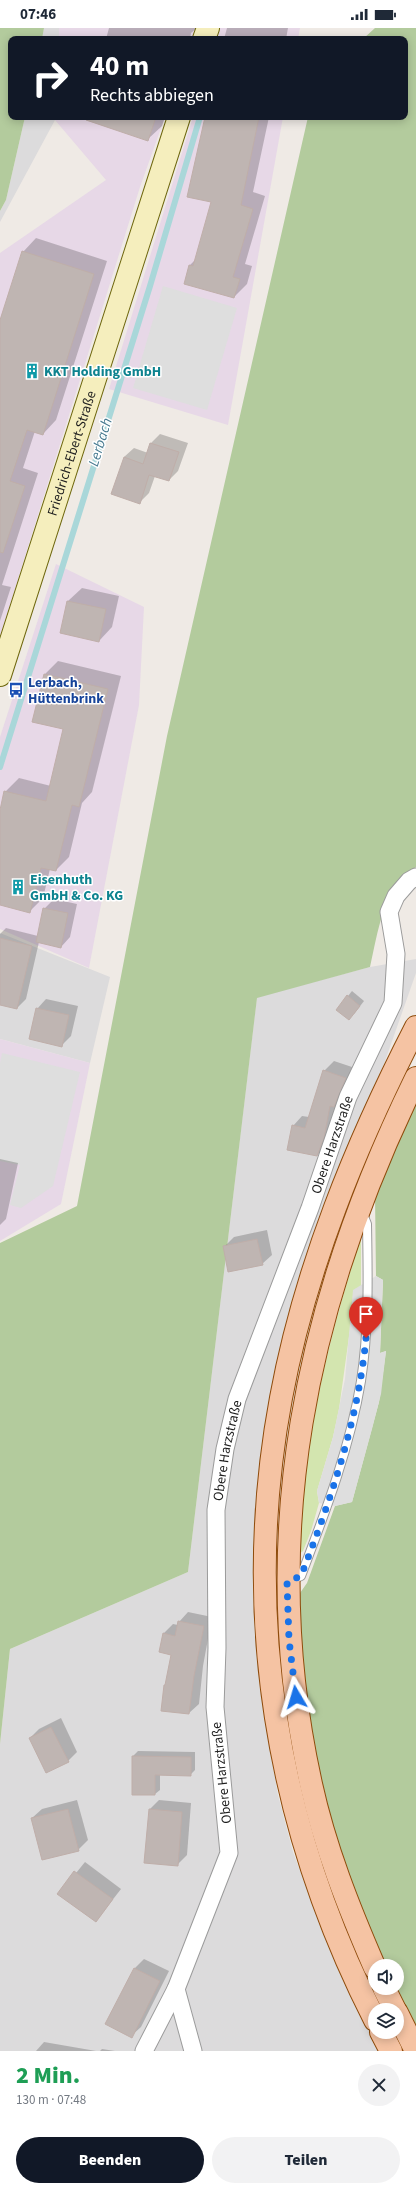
<!DOCTYPE html>
<html lang="de">
<head>
<meta charset="utf-8">
<style>
	body { margin:0; font-family:"Source Sans 3",sans-serif; background:#f2f2f3; color:#1f2937; height:100vh; display:flex; flex-direction:column; font-size:15px; white-space:nowrap }
	* { box-sizing:border-box; margin:0 }
	p { font-size:13px; color:#747a83 }
	.icon { flex:none; width:22px; height:22px; fill:none; stroke:currentColor; stroke-width:2; stroke-linecap:round; stroke-linejoin:round }
	.map { position:relative; height:2023px; overflow:hidden }
	.side { display:flex; flex-direction:column; background:#fff; flex:1 }
	.side>* { flex:none }
	.top-card { position:absolute; left:8px; top:8px; width:400px; height:84px; border-radius:8px; box-shadow:0 2px 10px #0003; background:#111827; color:#fff; overflow:hidden }
	.tools { position:absolute; left:368px; top:1931px; display:grid; gap:8px }
	.tools a { display:grid; place-items:center; width:36px; height:36px; border-radius:50%; background:#fff; box-shadow:0 2px 10px #0003; font-size:20px }
	.pin { position:absolute; display:grid; place-items:center; width:34px; height:34px; color:#fff; margin:-41px -17px; border-radius:50% 50% 50% 0; rotate:-45deg; box-shadow:0 0 4px #0007 }
	.pin .icon { rotate:45deg }
	.me { position:absolute; width:44px; margin:-22px; rotate:353deg; stroke-linejoin:round; filter:drop-shadow(0 0 3px #0008) }
	.turn { display:flex; align-items:center; gap:14px; height:84px; padding:0 16px; font-size:18px }
	.turn .icon { width:52px; height:52px; stroke-width:2.5 }
	.turn b { display:block; font-size:28px; line-height:34px }
	.round { display:grid; place-items:center; flex:none; width:42px; height:42px; border-radius:21px; background:#f2f2f3 }
	.headline { display:flex; align-items:center; justify-content:space-between; height:68px; padding:0 16px }
	h1 { font-size:24px; font-weight:800; line-height:30px; color:#1e9e55 }
	.primary-button { display:flex; gap:8px; margin-top:auto; padding:8px 16px }
	.primary-button a { flex:1; height:46px; border-radius:24px; background:#111827; color:#fff; font-size:16px; font-weight:800; line-height:46px; text-align:center }
	.primary-button a+a { background:#f2f2f3; color:#1f2937 }
	.status { display:flex; justify-content:space-between; align-items:center; height:28px; padding:0 20px; background:#fff; direction:ltr }
	.status svg { height:11px; fill:currentColor }
	.map>svg:first-child { display:block }
	.residential { fill:#dcdbdc }
	.industrial { fill:#e7d8e7 }
	.grass { fill:#d3e5af }
	.forest { fill:#b3cb9d }
	.parking { fill:#dedede }
	.shadow { fill:#0003 }
	.lines { fill:none; stroke-linecap:round; stroke-linejoin:round }
	.stream { stroke:#a9d7d9; stroke-width:6 }
	.building { fill:#bfb5b2; stroke:#bfaea9 }
	.lane-casing { stroke:#9b9b9b; stroke-width:10 }
	.street-casing { stroke:#9b9b9b; stroke-width:19 }
	.secondary-casing { stroke:#6e670d; stroke-width:24 }
	.primary-casing { stroke:#8e4b0b; stroke-width:24 }
	.lane { stroke:#fff; stroke-width:8 }
	.street { stroke:#fff; stroke-width:17 }
	.secondary { stroke:#f5eebd; stroke-width:22 }
	.primary { stroke:#f5c3a3; stroke-width:22 }
	.route { stroke:#1a73e8; stroke-width:7; stroke-dasharray:0 12.6 }
	.labels { text-anchor:middle; stroke-width:3; stroke-linejoin:round; paint-order:stroke }
	.culture-label { font-size:14px; font-weight:bold; fill:#0d838f; stroke:#fff; text-anchor:start }
	.street-label { font-size:14px; fill:#1e1e1e; stroke:#fff }
	.transit-label { font-size:14px; font-weight:bold; fill:#164399; stroke:#fff; text-anchor:start }
	.water-label { font-size:15px; font-style:italic; fill:#477a90; stroke:#fff }
</style>
</head>
<body>
<div class="status"><b>07:46</b><svg viewBox="0 0 49 12"><path d="M0 12V9h3v3zM5 12V6h3v6zM10 12V3h3v9zM15 12V0h3v12zM26 1h20v11H26zM47 4h2v5h-2z"/></svg></div>
<div class="map">
<svg width="416" height="2023" viewBox="0 0 416 2023">
	<rect width="100%" height="100%" fill="#efeae5"/>
	<g class="residential">
		<polygon points="44,0 59,0 59,11 42,11"/>
		<polygon points="25,89 55,89 55,92 0,194 0,183 6,172"/>
		<polygon points="0,905 110,949 90,1035 0,1011"/>
		<polygon points="416,931 416,945 384,1036 328,1165 292,1273 270,1369 258,1455 254,1504 253,1553 260,1661 278,1767 293,1824 314,1880 351,1968 379,2023 0,2023 0,1716 10,1621 188,1544 257,969 370,939"/>
	</g>
	<g class="industrial">
		<polygon points="59,0 197,0 193,11 59,11"/>
		<polygon points="220,0 300,0 298,11 217,11"/>
		<polygon points="55,89 165,89 140,159 0,609 0,225 106,152 55,92"/>
		<polygon points="193,89 283,89 228,397 109,361"/>
		<polygon points="56,536 144,579 139,677 89,940 0,901 0,709"/>
		<polygon points="0,1011 90,1035 61,1176 0,1213"/>
	</g>
	<path class="grass" d="M361,1209V1259L351,1294L339,1381L333,1409L317,1463L319,1475L311,1503L303,1523L299,1526C299,1502 302,1478 305,1454C314,1370 335,1290 361,1209Z"/>
	<g class="forest">
		<polygon points="0,0 44,0 42,11 11,11 11,89 25,89 6,172 0,183"/>
		<path d="M375,0H416V839C383,858 378,905 370,939L257,970L188,1544L10,1621L0,1716V1215L77,1178L167,708L308,89H405V11H363Z"/>
		<polygon points="416,1074 416,2000 396,1960 397,1938 386,1938 354,1864 336,1811 308,1695 300,1610 300,1565 307,1555 335,1478 352,1474 379,1374 386,1323 380,1325 383,1252 376,1248 375,1166"/>
	</g>
	<g class="parking">
		<polygon points="163,258 237,280 207,382 133,360"/>
		<polygon points="2,1025 80,1044 53,1158 21,1180 10,1177 20,1137 0,1133 0,1035"/>
		<polygon points="376,1248 383,1252 380,1325 386,1323 381,1366 372,1401 352,1474 335,1478 319,1475 317,1463 333,1409 345,1351 353,1262"/>
	</g>
	<g class="shadow">
		<polygon points="109,0 197,0 191,5 190,11 106,11"/>
		<polygon points="227,0 288,0 286,11 224,11"/>
		<polygon points="165,89 162,98 148,111 80,90"/>
		<polygon points="206,89 269,89 253,164 265,168 245,236 252,238 247,256 234,269 185,255 190,237 196,231 213,173"/>
		<polygon points="36,210 107,233 56,392 43,406 35,403 23,440 38,445 2,557 11,559 0,593 0,293 23,224"/>
		<polygon points="160,406 188,415 178,443 169,452 155,448 149,465 140,474 124,429 134,420 148,425 151,415"/>
		<polygon points="82,560 119,568 112,599 99,613 61,604 68,573"/>
		<polygon points="58,633 121,648 92,764 82,775 69,829 56,842 50,841 43,870 30,883 0,876 0,786 5,764 19,750 51,758 64,700 33,693 45,646"/>
		<polygon points="54,871 77,876 70,909 61,919 39,914 26,971 17,980 0,976 0,906 6,900 38,908 44,881"/>
		<polygon points="352,963 364,973 354,986 348,968"/>
		<polygon points="46,971 78,978 71,1008 61,1018 37,981"/>
		<polygon points="334,1033 355,1040 326,1118 317,1127 293,1098 302,1088 309,1089 324,1043"/>
		<polygon points="0,1131 18,1135 6,1191 0,1197"/>
		<polygon points="267,1202 272,1227 262,1236 224,1219 234,1209"/>
		<polygon points="188,1584 212,1589 203,1638 199,1676 189,1685 167,1655 173,1626 163,1606 173,1596 178,1597 179,1594"/>
		<polygon points="61,1690 77,1724 68,1733 30,1710 39,1701"/>
		<polygon points="138,1723 195,1724 195,1742 190,1747 160,1746 160,1762 155,1766 133,1766 133,1728"/>
		<polygon points="77,1772 88,1812 78,1822 32,1790 42,1781"/>
		<polygon points="159,1772 191,1775 187,1827 177,1837 150,1781"/>
		<polygon points="85,1834 121,1861 96,1893 59,1866"/>
		<polygon points="144,1931 169,1943 141,1999 131,2008 134,1941"/>
		<polygon points="44,2014 96,2023 36,2023"/>
		<polygon points="102,2021 115,2023 100,2023"/>
	</g>
	<g class="lines">
		<polyline class="stream" points="0,739 150,258 200,89"/>
	</g>
	<g class="building">
		<polygon points="86,89 156,89 148,113 86,92"/>
		<polygon points="205,89 259,89 241,177 253,181 233,249 240,251 234,270 184,256 189,237 193,238 211,174 187,169"/>
		<polygon points="22,223 94,246 43,407 27,402 10,453 25,458 3,525 0,524 0,292"/>
		<polygon points="150,415 179,424 169,453 149,447 140,476 111,466 124,429 143,436"/>
		<polygon points="67,573 106,581 99,614 60,605"/>
		<polygon points="44,646 108,661 79,779 72,777 56,843 41,840 30,885 0,877 0,782 4,763 46,773 63,701 32,694"/>
		<polygon points="43,880 68,885 61,920 36,914"/>
		<polygon points="0,910 32,918 17,981 0,977"/>
		<polygon points="347,967 360,978 349,992 336,982"/>
		<polygon points="36,980 69,987 62,1019 29,1011"/>
		<polygon points="323,1042 346,1050 334,1079 330,1078 324,1110 317,1128 287,1122 292,1097 305,1100"/>
		<polygon points="257,1211 263,1237 228,1244 223,1218"/>
		<polygon points="178,1593 204,1598 194,1648 189,1686 161,1683 164,1657 165,1657 171,1627 159,1624 163,1605 175,1608"/>
		<polygon points="51,1699 69,1734 46,1745 29,1710"/>
		<polygon points="132,1728 191,1729 191,1748 155,1747 155,1767 132,1767"/>
		<polygon points="68,1781 79,1823 42,1832 31,1790"/>
		<polygon points="149,1781 182,1784 178,1838 144,1835"/>
		<polygon points="74,1843 113,1871 96,1894 57,1866"/>
		<polygon points="134,1940 160,1953 132,2010 105,1996"/>
	</g>
	<g class="lines">
		<g class="lane-casing">
			<path id="lane" d="M292,1552L301,1548C325,1485 350,1420 361,1353C369,1301 368,1249 367,1196L363,1186"/>
		</g>
		<g class="street-casing">
			<g id="street">
				<polyline points="176,1961 193,2023"/>
				<path id="s1" d="M144,2023L176,1961L229,1825L215,1679L217,1620L216,1482L225,1421L237,1371L310,1180L348,1069L393,975L396,926L389,884L396,868L409,853L416,849"/>
			</g>
		</g>
		<g class="secondary-casing">
			<g id="secondary">
				<polyline points="204,11 208,0"/>
				<path id="s2" d="M0,647L179,89"/>
			</g>
		</g>
		<g class="primary-casing">
			<g id="primary">
				<path d="M375,1940C349,1880 325,1820 311,1756C256,1509 306,1274 416,1050"/>
				<polyline points="384,1960 395,1982"/>
				<polyline points="397,1985 416,2023"/>
				<path d="M375,1992C276,1798 241,1585 281,1370C305,1240 356,1116 416,999"/>
				<polyline points="381,2004 391,2023"/>
			</g>
		</g>
		<use href="#lane" class="lane"/>
		<use href="#street" class="street"/>
		<use href="#secondary" class="secondary"/>
		<use href="#primary" class="primary"/>
	</g>
	<g class="lines">
		<path class="route" d="M296,1669L289,1612L287,1554L301,1548C331,1471 358,1393 366,1310"/>
	</g>
	<defs>
		<g id="building-bare" transform="scale(1.2)"><path d="M-4-6H4V6H1V3H-1V6H-4ZM-2.5-4.3h1.7v1.8h-1.7ZM.8-4.3h1.7v1.8H.8ZM-2.5-1h1.7V.8h-1.7ZM.8-1h1.7V.8H.8Z" fill="#0f9aa8" stroke="#fff" stroke-width="2.5" paint-order="stroke"/></g>
		<g id="bus-bare" transform="scale(1.2)"><path d="M-5-6H5V4H4V6H2V4H-2V6H-4V4H-5ZM-3.5-4V0h7V-4ZM-3.5 1.2v1.5H-2V1.2ZM2 1.2v1.5H3.5V1.2Z" fill="#1a4fb4" stroke="#fff" stroke-width="2.5" paint-order="stroke"/></g>
	</defs>
	<g fill-rule="evenodd">
		<use href="#building-bare" x="32" y="343"/>
		<use href="#bus-bare" x="16" y="662"/>
		<use href="#building-bare" x="18" y="859"/>
	</g>
	<g class="labels">
		<g class="culture-label">
			<text x="44" y="348">KKT Holding GmbH</text>
			<text x="30" y="856">Eisenhuth<tspan x="30" dy="16">GmbH &amp; Co. KG</tspan></text>
		</g>
		<g class="street-label">
			<text dy="5" stroke="none"><textPath href="#s2" startOffset="233">Friedrich-Ebert-Straße</textPath></text>
			<text dy="5" stroke="none"><textPath href="#s1" startOffset="944">Obere Harzstraße</textPath></text>
			<text dy="5" stroke="none"><textPath href="#s1" startOffset="620">Obere Harzstraße</textPath></text>
			<text transform="translate(221 1745) rotate(-96)" y="5">Obere Harzstraße</text>
		</g>
		<g class="transit-label">
			<text x="28" y="659">Lerbach,<tspan x="28" dy="16">Hüttenbrink</tspan></text>
		</g>
		<g class="water-label">
			<text transform="translate(100 414) rotate(-73)" y="5">Lerbach</text>
		</g>
	</g>
</svg>
<div class="tools">
<a><svg class="icon" aria-label="sound" viewBox="0 0 24 24"><path d="M4 9h4l5-4v14l-5-4H4zM17 9q2 3 0 6"/></svg></a>
<a><svg class="icon" aria-label="layers" viewBox="0 0 24 24"><path d="M12 4l9 5-9 5-9-5zM3 14l9 5 9-5"/></svg></a>
</div>
<div class="pin" style="left:366px;top:1310px;background:#d93025"><svg class="icon" aria-label="arrive" viewBox="0 0 24 24"><path d="M6 21V4h12l-3 4 3 4H6"/></svg></div>
<svg class="me" style="left:296px;top:1669px" viewBox="-20 -20 40 40"><path d="M0-17L14 15 0 8-14 15z" fill="#1a73e8" stroke="#fff" stroke-width="4"/></svg>
<div class="top-card">
<div class="turn"><svg class="icon" aria-label="right" viewBox="0 0 24 24"><path d="M7 20v-9h11M14 6l5 5-5 5"/></svg><div><b>40 m</b>Rechts abbiegen</div></div>
</div>
</div>
<section class="side">
<div class="headline"><div><h1>2 Min.</h1><p>130 m · 07:48</p></div><a class="round"><svg class="icon" aria-label="close" viewBox="0 0 24 24"><path d="M6 6l12 12M18 6L6 18"/></svg></a></div>
<div class="primary-button"><a>Beenden</a><a>Teilen</a></div>
</section>
</body>
</html>
